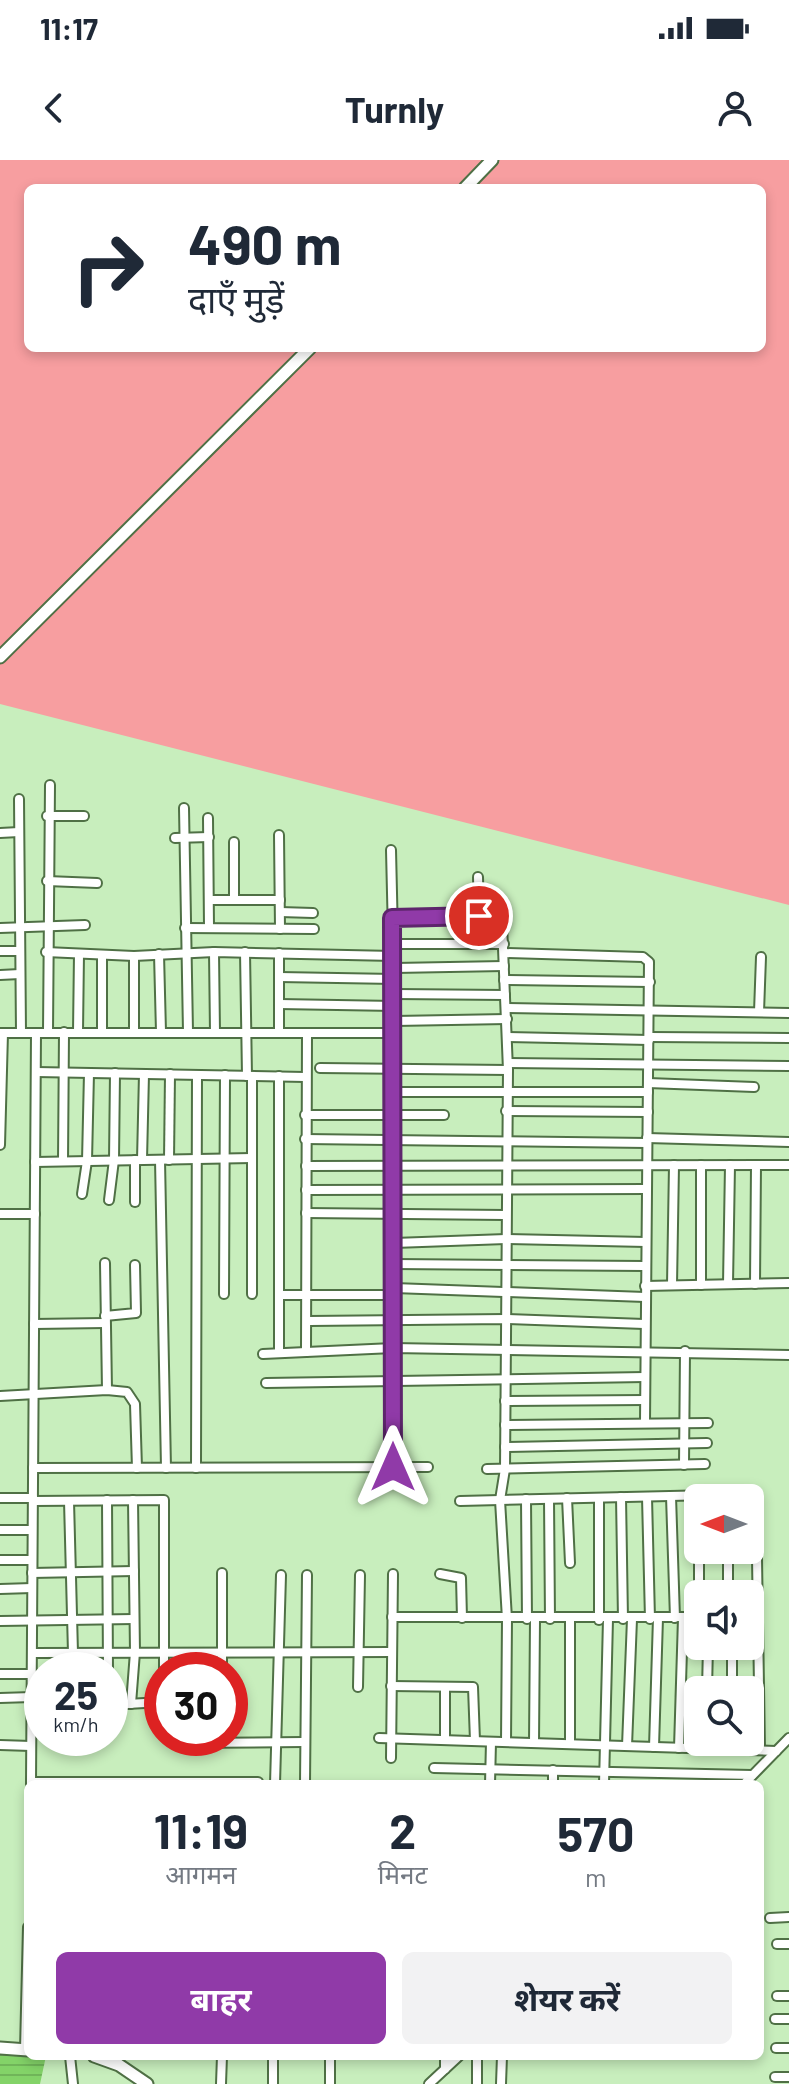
<!DOCTYPE html>
<html lang="hi">
<head>
<meta charset="utf-8">
<style>
	body { margin:0; font-family:Barlow,"Noto Sans Devanagari",sans-serif; background:#f2f2f3; color:#1f2937; height:100vh; display:flex; flex-direction:column; font-size:30px; white-space:nowrap }
	* { box-sizing:border-box; margin:0 }
	p { font-size:26px; color:#747a83 }
	.icon { flex:none; width:44px; height:44px; fill:none; stroke:currentColor; stroke-width:2; stroke-linecap:round; stroke-linejoin:round }
	.map { position:relative; flex:1; overflow:hidden }
	.side { position:absolute; left:24px; top:1620px; width:740px; height:280px; display:flex; flex-direction:column; background:#fff; border-radius:12px; box-shadow:0 4px 12px #0003 }
	.side>* { flex:none }
	.top-card { position:absolute; left:24px; top:24px; width:742px; height:168px; border-radius:12px; box-shadow:0 4px 12px #0003; background:#fff; color:#1f2937; overflow:hidden }
	.needle { width:52px; rotate:270deg }
	.controls { position:absolute; left:684px; top:1324px; display:grid; gap:16px }
	.controls a { display:grid; place-items:center; width:80px; height:80px; border-radius:12px; background:#fff; box-shadow:0 4px 12px #0003; font-size:40px }
	.speed { position:absolute; left:24px; top:1492px; display:flex; gap:16px; font-size:40px; font-weight:700; text-align:center }
	.speed>* { display:grid; place-content:center; width:104px; height:104px; border-radius:50%; background:#fff; box-shadow:0 4px 12px #0003; line-height:1 }
	.speed small { font-size:20px; font-weight:400 }
	.speed .limit { border:12px solid #d22; background:#fff; color:#111 }
	.pin { position:absolute; display:grid; place-items:center; width:68px; height:68px; color:#fff; margin:-34px; border:4px solid #fff; border-radius:50%; box-shadow:0 2px 8px #0007 }
	.me { position:absolute; width:88px; margin:-44px; rotate:0deg; stroke-linejoin:round; filter:drop-shadow(0 0 6px #0008) }
	.turn { display:flex; align-items:center; gap:28px; height:168px; padding:0 32px; font-size:36px }
	.turn .icon { width:104px; height:104px; stroke-width:2.5 }
	.turn b { display:block; font-size:56px; line-height:68px }
	.eta { display:flex; justify-content:space-evenly; align-items:center; height:136px; text-align:center }
	.eta b { font-size:48px; font-weight:700; line-height:56px }
	.primary-button { display:flex; gap:16px; margin-top:auto; padding:16px 32px }
	.primary-button a { flex:1; height:92px; border-radius:12px; background:#903aa8; color:#fff; font-size:32px; font-weight:700; line-height:92px; text-align:center }
	.primary-button a+a { background:#f2f2f3; color:#1f2937 }
	.status { display:flex; justify-content:space-between; align-items:center; height:56px; padding:0 40px; background:#fff; direction:ltr }
	.status svg { height:22px; fill:currentColor }
	header { display:flex; justify-content:space-between; align-items:center; height:104px; padding:0 32px; background:#fff; font-size:36px; font-weight:700 }
	.map>svg:first-child { display:block }
	.grass { fill:#f79ea0; fill-rule:evenodd }
	.water { fill:url(#water-rules) }
	.lines { fill:none; stroke-linecap:round; stroke-linejoin:round }
	.street-casing { stroke:#4f7045; stroke-width:12 }
	.secondary-casing { stroke:#4f7045; stroke-width:15 }
	.street { stroke:#fff; stroke-width:8 }
	.secondary { stroke:#fff; stroke-width:11 }
	.route-casing { stroke:#5e266d; stroke-width:20 }
	.route { stroke:#903aa8; stroke-width:14 }
</style>
</head>
<body>
<div class="status"><b>11:17</b><svg viewBox="0 0 49 12"><path d="M0 12V9h3v3zM5 12V6h3v6zM10 12V3h3v9zM15 12V0h3v12zM26 1h20v11H26zM47 4h2v5h-2z"/></svg></div>
<header><svg class="icon" aria-label="back" viewBox="0 0 24 24"><path d="M15 5l-7 7 7 7"/></svg>Turnly<svg class="icon" aria-label="person" viewBox="0 0 24 24"><circle cx="12" cy="8" r="4"/><path d="M4 21q1-7 8-7t8 7"/></svg></header>
<div class="map">
<svg width="789" height="1924" viewBox="0 0 789 1924">
	<defs>
		<pattern id="water-rules" width="6" height="5" patternUnits="userSpaceOnUse" patternTransform="scale(2)"><rect width="6" height="5" fill="#83d368"/><path d="M0 2.5h6" fill="none" stroke="#70b559"/></pattern>
	</defs>
	<rect width="100%" height="100%" fill="#c8eebd"/>
	<path class="grass" d="M0,0H789V745L0,544ZM28,28H762V188H28Z"/>
	<polygon class="water" points="0,1893 46,1896 40,1924 0,1924"/>
	<g class="lines">
		<g class="street-casing">
			<g id="street">
				<polyline points="19,639 21,873"/>
				<polyline points="184,648 188,872"/>
				<polyline points="47,656 84,656"/>
				<polyline points="208,658 209,767"/>
				<polyline points="0,673 19,672"/>
				<polyline points="279,675 280,769"/>
				<polyline points="175,678 209,677"/>
				<polyline points="391,690 395,861 393,1307"/>
				<polyline points="478,717 479,756"/>
				<polyline points="47,721 97,723"/>
				<polyline points="234,738 234,682"/>
				<polyline points="210,740 280,740"/>
				<polyline points="280,752 313,753"/>
				<polyline points="392,758 487,756 498,757 502,764 508,910 505,1309 500,1340 507,1459 506,1582"/>
				<polyline points="0,768 85,765"/>
				<polyline points="185,768 314,769"/>
				<polyline points="393,784 504,784"/>
				<polyline points="0,791 20,791"/>
				<polyline points="46,792 134,796 214,792 394,796"/>
				<polyline points="214,792 215,873"/>
				<polyline points="245,792 247,916"/>
				<polyline points="279,793 279,873"/>
				<polyline points="504,793 643,797 649,802 645,1262"/>
				<polyline points="159,794 161,872"/>
				<polyline points="102,795 102,871"/>
				<polyline points="134,796 134,872"/>
				<polyline points="395,808 504,806"/>
				<polyline points="0,815 20,814"/>
				<polyline points="279,817 395,819"/>
				<polyline points="504,820 650,822"/>
				<polyline points="395,834 505,835"/>
				<polyline points="279,844 395,846"/>
				<polyline points="506,848 789,853"/>
				<polyline points="759,852 761,797"/>
				<polyline points="395,861 507,859"/>
				<polyline points="48,872 50,625"/>
				<polyline points="78,872 79,794"/>
				<polyline points="0,873 395,873"/>
				<polyline points="507,877 649,880"/>
				<polyline points="649,877 789,878"/>
				<polyline points="508,903 789,906"/>
				<polyline points="320,908 508,910"/>
				<polyline points="36,912 305,917"/>
				<polyline points="648,923 754,927"/>
				<polyline points="395,932 648,932"/>
				<polyline points="506,951 648,952"/>
				<polyline points="305,955 444,955"/>
				<polyline points="647,978 789,982"/>
				<polyline points="305,979 647,983"/>
				<polyline points="0,985 3,873"/>
				<polyline points="142,1000 144,914"/>
				<polyline points="160,1000 166,1308"/>
				<polyline points="169,1000 170,914"/>
				<polyline points="63,1001 64,872"/>
				<polyline points="35,1002 252,998"/>
				<polyline points="306,1006 789,1005"/>
				<polyline points="306,1030 646,1029"/>
				<polyline points="82,1034 87,1001 89,913"/>
				<polyline points="109,1040 114,1000 115,913"/>
				<polyline points="135,1042 135,1000"/>
				<polyline points="306,1053 505,1055"/>
				<polyline points="0,1054 35,1054"/>
				<polyline points="394,1083 506,1079 646,1082"/>
				<polyline points="105,1103 107,1230"/>
				<polyline points="394,1104 645,1106"/>
				<polyline points="728,1124 730,1005"/>
				<polyline points="755,1124 756,1005"/>
				<polyline points="672,1125 674,1005"/>
				<polyline points="701,1125 701,1005"/>
				<polyline points="645,1126 789,1123"/>
				<polyline points="394,1128 645,1137"/>
				<polyline points="224,1134 225,915"/>
				<polyline points="252,1134 252,916"/>
				<polyline points="279,1135 394,1135"/>
				<polyline points="105,1156 136,1153 135,1105"/>
				<polyline points="309,1161 506,1159 644,1164"/>
				<polyline points="34,1164 105,1163"/>
				<polyline points="306,1192 307,873"/>
				<polyline points="279,1193 279,916"/>
				<polyline points="263,1194 393,1188 789,1195"/>
				<polyline points="266,1223 645,1217"/>
				<polyline points="0,1236 107,1230 127,1232 135,1244 137,1308"/>
				<polyline points="505,1241 645,1240"/>
				<polyline points="505,1265 708,1263"/>
				<polyline points="505,1287 707,1283"/>
				<polyline points="684,1305 685,1191"/>
				<polyline points="33,1308 428,1307"/>
				<polyline points="196,1308 197,915"/>
				<polyline points="487,1309 705,1304"/>
				<polyline points="671,1336 675,1458"/>
				<polyline points="621,1337 623,1459"/>
				<polyline points="647,1337 650,1459"/>
				<polyline points="0,1338 33,1338"/>
				<polyline points="567,1338 570,1403"/>
				<polyline points="599,1338 599,1460"/>
				<polyline points="526,1339 527,1459"/>
				<polyline points="549,1339 550,1459"/>
				<polyline points="107,1340 108,1510"/>
				<polyline points="33,1341 164,1340 164,1510"/>
				<polyline points="69,1341 73,1493"/>
				<polyline points="460,1341 756,1334 760,1590"/>
				<polyline points="0,1370 32,1370"/>
				<polyline points="699,1390 699,1434"/>
				<polyline points="728,1390 728,1434"/>
				<polyline points="0,1400 32,1400"/>
				<polyline points="32,1413 134,1411"/>
				<polyline points="440,1414 461,1418 462,1458"/>
				<polyline points="0,1429 32,1428"/>
				<polyline points="392,1457 698,1457"/>
				<polyline points="570,1459 570,1584"/>
				<polyline points="0,1461 134,1459"/>
				<polyline points="32,1493 392,1492"/>
				<polyline points="222,1510 222,1413"/>
				<polyline points="0,1514 32,1514"/>
				<polyline points="391,1526 473,1527 475,1581"/>
				<polyline points="358,1527 360,1415"/>
				<polyline points="445,1527 445,1580"/>
				<polyline points="707,1530 708,1486"/>
				<polyline points="732,1530 732,1486"/>
				<polyline points="0,1538 32,1537"/>
				<polyline points="131,1544 135,1492 133,1340"/>
				<polyline points="110,1545 162,1542"/>
				<polyline points="168,1578 178,1583 304,1582"/>
				<polyline points="379,1578 776,1591"/>
				<polyline points="534,1583 535,1459"/>
				<polyline points="0,1585 31,1586"/>
				<polyline points="627,1586 632,1459"/>
				<polyline points="654,1587 658,1458"/>
				<polyline points="679,1588 683,1458"/>
				<polyline points="391,1598 393,1414"/>
				<polyline points="434,1608 752,1615"/>
				<polyline points="553,1610 553,1624"/>
				<polyline points="31,1622 258,1622"/>
				<polyline points="31,1624 36,873"/>
				<polyline points="275,1624 281,1415"/>
				<polyline points="305,1624 307,1415"/>
				<polyline points="490,1624 491,1582"/>
				<polyline points="604,1624 608,1459"/>
				<polyline points="744,1624 789,1578"/>
				<polyline points="770,1758 789,1757"/>
				<polyline points="777,1784 789,1784"/>
				<polyline points="777,1836 789,1836"/>
				<polyline points="775,1859 789,1859"/>
				<polyline points="776,1888 789,1888"/>
				<polyline points="25,1890 28,1767"/>
				<polyline points="70,1896 73,1924"/>
				<polyline points="330,1896 330,1924"/>
				<polyline points="477,1896 477,1924"/>
				<polyline points="445,1909 445,1896"/>
				<polyline points="775,1917 789,1917"/>
				<polyline points="221,1924 222,1896"/>
				<polyline points="273,1924 273,1896"/>
				<polyline points="429,1924 459,1896"/>
				<polyline points="501,1924 502,1896"/>
			</g>
		</g>
		<g class="secondary-casing">
			<g id="secondary">
				<polyline points="465,28 492,0"/>
				<polyline points="0,497 310,188"/>
				<polyline points="0,1888 28,1890"/>
				<polyline points="94,1896 119,1905 147,1924"/>
			</g>
		</g>
		<use href="#street" class="street"/>
		<use href="#secondary" class="secondary"/>
	</g>
	<g class="lines">
		<g class="route-casing">
			<polyline id="route" points="393,1307 392,758 479,756"/>
		</g>
		<use href="#route" class="route"/>
	</g>
</svg>
<div class="controls">
<a><svg class="needle" viewBox="-14 -14 28 28"><path d="M0-13l5 13h-10z" fill="#e53935"/><path d="M0 13l5-13h-10z" fill="#747a83"/></svg></a>
<a><svg class="icon" aria-label="sound" viewBox="0 0 24 24"><path d="M4 9h4l5-4v14l-5-4H4zM17 9q2 3 0 6"/></svg></a>
<a><svg class="icon" aria-label="search" viewBox="0 0 24 24"><circle cx="10" cy="10" r="6"/><path d="M15 15l6 6"/></svg></a>
</div>
<div class="speed"><div>25<small>km/h</small></div><div class="limit">30</div></div>
<div class="pin" style="left:479px;top:756px;background:#d93025"><svg class="icon" aria-label="arrive" viewBox="0 0 24 24"><path d="M6 21V4h12l-3 4 3 4H6"/></svg></div>
<svg class="me" style="left:393px;top:1307px" viewBox="-20 -20 40 40"><path d="M0-17L14 15 0 8-14 15z" fill="#903aa8" stroke="#fff" stroke-width="4"/></svg>
<div class="top-card">
<div class="turn"><svg class="icon" aria-label="right" viewBox="0 0 24 24"><path d="M7 20v-9h11M14 6l5 5-5 5"/></svg><div><b>490 m</b>दाएँ मुड़ें</div></div>
</div>
<section class="side">
<div class="eta">
<div><b>11:19</b><p>आगमन</p></div>
<div><b>2</b><p>मिनट</p></div>
<div><b>570</b><p>m</p></div>
</div>
<div class="primary-button"><a>बाहर</a><a>शेयर करें</a></div>
</section>
</div>
</body>
</html>
